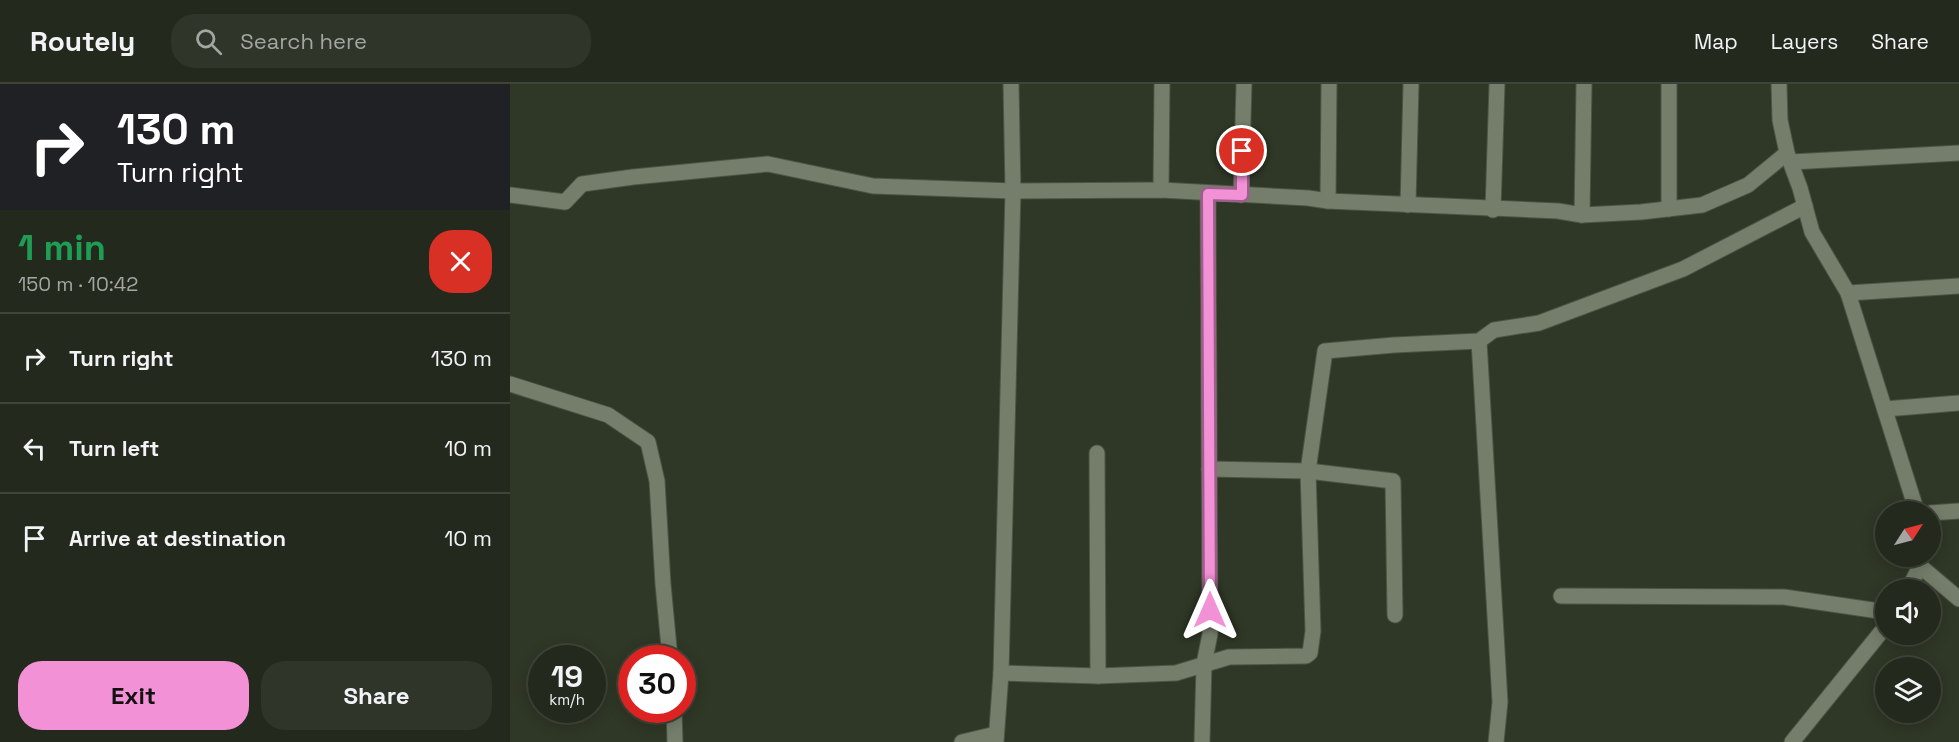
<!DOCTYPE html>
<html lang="en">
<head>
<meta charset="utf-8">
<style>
	body { margin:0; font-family:"Space Grotesk",sans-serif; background:#2f3529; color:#f1f3f6; height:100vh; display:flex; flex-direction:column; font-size:22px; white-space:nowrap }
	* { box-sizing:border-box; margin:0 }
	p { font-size:20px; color:#a3a6a3 }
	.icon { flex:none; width:33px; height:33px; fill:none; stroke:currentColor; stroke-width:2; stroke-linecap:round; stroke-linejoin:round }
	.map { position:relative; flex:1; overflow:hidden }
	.sheet { display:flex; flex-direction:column; background:#23291c; width:510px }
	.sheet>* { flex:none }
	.banner { background:#202124; color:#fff; overflow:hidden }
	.needle { width:39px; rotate:54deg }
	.controls { position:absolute; left:1365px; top:417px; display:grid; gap:12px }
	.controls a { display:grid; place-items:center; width:66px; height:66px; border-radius:50%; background:#23291c; box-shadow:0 3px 15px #0003,0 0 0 2px #40453b; font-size:30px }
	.speed { position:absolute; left:18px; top:561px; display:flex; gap:12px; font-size:30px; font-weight:700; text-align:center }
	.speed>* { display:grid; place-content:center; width:78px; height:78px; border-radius:50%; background:#23291c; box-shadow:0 3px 15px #0003,0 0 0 2px #40453b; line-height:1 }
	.speed small { font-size:15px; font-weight:400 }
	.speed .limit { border:9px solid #d22; background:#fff; color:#111 }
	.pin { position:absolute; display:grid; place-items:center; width:51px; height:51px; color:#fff; margin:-26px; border:3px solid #fff; border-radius:50%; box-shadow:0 2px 6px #0007 }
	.me { position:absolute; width:66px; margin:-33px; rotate:0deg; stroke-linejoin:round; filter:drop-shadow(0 0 4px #0008) }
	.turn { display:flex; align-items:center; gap:21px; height:126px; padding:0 18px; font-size:27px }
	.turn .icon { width:78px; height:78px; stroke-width:2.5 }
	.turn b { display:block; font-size:42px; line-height:51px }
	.round { display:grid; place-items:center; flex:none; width:63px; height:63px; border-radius:24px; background:#2f3529 }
	.head { display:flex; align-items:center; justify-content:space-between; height:102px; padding:0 18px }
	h1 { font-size:36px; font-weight:700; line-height:45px; color:#1e9e55 }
	.action { display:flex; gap:12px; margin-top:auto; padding:12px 18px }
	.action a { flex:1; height:69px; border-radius:24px; background:#f391d6; color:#111; font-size:24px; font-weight:700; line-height:69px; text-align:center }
	.action a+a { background:#2f3529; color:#f1f3f6 }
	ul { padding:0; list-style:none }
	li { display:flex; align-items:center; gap:18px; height:90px; padding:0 18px; border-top:2px solid #40453b }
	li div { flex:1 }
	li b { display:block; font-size:22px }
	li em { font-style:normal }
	header { display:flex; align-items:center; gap:36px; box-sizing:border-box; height:84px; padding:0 30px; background:#23291c; border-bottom:2px solid #40453b }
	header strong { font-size:28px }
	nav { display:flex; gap:33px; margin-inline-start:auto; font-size:21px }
	.search { width:420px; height:54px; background:#2f3529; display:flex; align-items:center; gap:15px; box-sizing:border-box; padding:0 21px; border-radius:24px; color:#a3a6a3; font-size:22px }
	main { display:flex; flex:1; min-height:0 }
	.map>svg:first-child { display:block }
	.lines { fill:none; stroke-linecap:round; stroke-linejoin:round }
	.street-casing { stroke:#4c5445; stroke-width:17 }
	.secondary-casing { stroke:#4c5445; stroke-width:17 }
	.street { stroke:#757e6b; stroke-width:15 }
	.secondary { stroke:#757e6b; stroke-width:15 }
	.route-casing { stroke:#9e5e8b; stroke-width:15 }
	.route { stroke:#f391d6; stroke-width:10 }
</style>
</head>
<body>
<header>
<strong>Routely</strong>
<div class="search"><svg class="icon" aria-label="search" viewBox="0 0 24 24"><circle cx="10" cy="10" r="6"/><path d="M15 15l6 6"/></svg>Search here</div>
<nav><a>Map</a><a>Layers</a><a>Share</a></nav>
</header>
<main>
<section class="sheet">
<div class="banner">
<div class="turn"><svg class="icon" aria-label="right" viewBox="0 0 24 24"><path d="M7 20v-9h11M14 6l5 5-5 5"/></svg><div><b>130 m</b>Turn right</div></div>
</div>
<div class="head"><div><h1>1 min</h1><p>150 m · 10:42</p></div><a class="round" style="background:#d93025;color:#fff"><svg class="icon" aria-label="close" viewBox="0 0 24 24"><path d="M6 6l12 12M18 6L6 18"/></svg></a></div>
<ul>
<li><svg class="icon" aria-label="right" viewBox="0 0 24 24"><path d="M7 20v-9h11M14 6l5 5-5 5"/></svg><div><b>Turn right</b></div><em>130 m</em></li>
<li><svg class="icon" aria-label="left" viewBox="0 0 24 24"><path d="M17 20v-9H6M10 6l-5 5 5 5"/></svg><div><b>Turn left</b></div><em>10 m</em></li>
<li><svg class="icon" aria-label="arrive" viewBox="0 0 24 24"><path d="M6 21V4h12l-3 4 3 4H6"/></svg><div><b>Arrive at destination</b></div><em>10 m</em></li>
</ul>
<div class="action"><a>Exit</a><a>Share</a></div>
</section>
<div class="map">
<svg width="1449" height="658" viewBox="0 0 1449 658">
	<rect width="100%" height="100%" fill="#2f3726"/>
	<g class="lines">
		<g class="street-casing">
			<g id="street">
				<polyline points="501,0 503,107 651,106 798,114 818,117 1048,127 1072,131 1131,128 1192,121 1238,101 1277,69"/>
				<polyline points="1281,78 1449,69"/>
				<polyline points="651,106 652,0"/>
				<polyline points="0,111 55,118 72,100 123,93 258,80 363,102 503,107 491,589 486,658"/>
				<polyline points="731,111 734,0"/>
				<polyline points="818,117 819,0"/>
				<polyline points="898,121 901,0"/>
				<polyline points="1159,125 1159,0"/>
				<polyline points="983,126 987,0"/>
				<polyline points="1072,131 1074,0"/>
				<polyline points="1338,209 1449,202"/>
				<polyline points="969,257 990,618 986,658"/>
				<polyline points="0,300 98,331 138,358 147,397 153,500 160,574"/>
				<polyline points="1375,325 1449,319"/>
				<polyline points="587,369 588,592"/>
				<polyline points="699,385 798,387 883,397 885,531"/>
				<polyline points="1420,429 1449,427"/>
				<polyline points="1410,482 1449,515"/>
				<polyline points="1051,512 1274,513 1376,528"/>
				<polyline points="491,589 588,592 666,589 719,573 796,572 800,569 803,547 798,387 815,267 884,261 969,257 984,246 1029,239 1173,185 1295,122"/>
				<polyline points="164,626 165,658"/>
				<polyline points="452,658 486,650"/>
				<polyline points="692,658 694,580 700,550 698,110"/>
			</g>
		</g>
		<g class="secondary-casing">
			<g id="secondary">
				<polyline points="1269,0 1270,36 1277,69 1290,104 1302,148 1338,209 1407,428"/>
				<polyline points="1398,506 1410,482 1409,472"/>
				<polyline points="1282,658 1376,542"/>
			</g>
		</g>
		<use href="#street" class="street"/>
		<use href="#secondary" class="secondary"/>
	</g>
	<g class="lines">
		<g class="route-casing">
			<polyline id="route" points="700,526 698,110 732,111 732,67"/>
		</g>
		<use href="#route" class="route"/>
	</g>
</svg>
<div class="controls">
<a><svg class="needle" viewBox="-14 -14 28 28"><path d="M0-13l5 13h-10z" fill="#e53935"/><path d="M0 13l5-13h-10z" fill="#a3a6a3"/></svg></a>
<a><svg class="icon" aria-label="sound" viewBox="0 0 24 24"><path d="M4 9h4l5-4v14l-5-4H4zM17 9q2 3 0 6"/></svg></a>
<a><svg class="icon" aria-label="layers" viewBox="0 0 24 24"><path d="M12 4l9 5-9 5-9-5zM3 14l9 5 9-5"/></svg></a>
</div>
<div class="speed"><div>19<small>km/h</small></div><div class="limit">30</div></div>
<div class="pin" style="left:732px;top:67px;background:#d93025"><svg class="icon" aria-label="arrive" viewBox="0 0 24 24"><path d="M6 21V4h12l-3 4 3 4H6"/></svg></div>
<svg class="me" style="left:700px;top:526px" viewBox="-20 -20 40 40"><path d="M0-17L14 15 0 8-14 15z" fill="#f391d6" stroke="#fff" stroke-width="4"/></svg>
</div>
</main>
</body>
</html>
